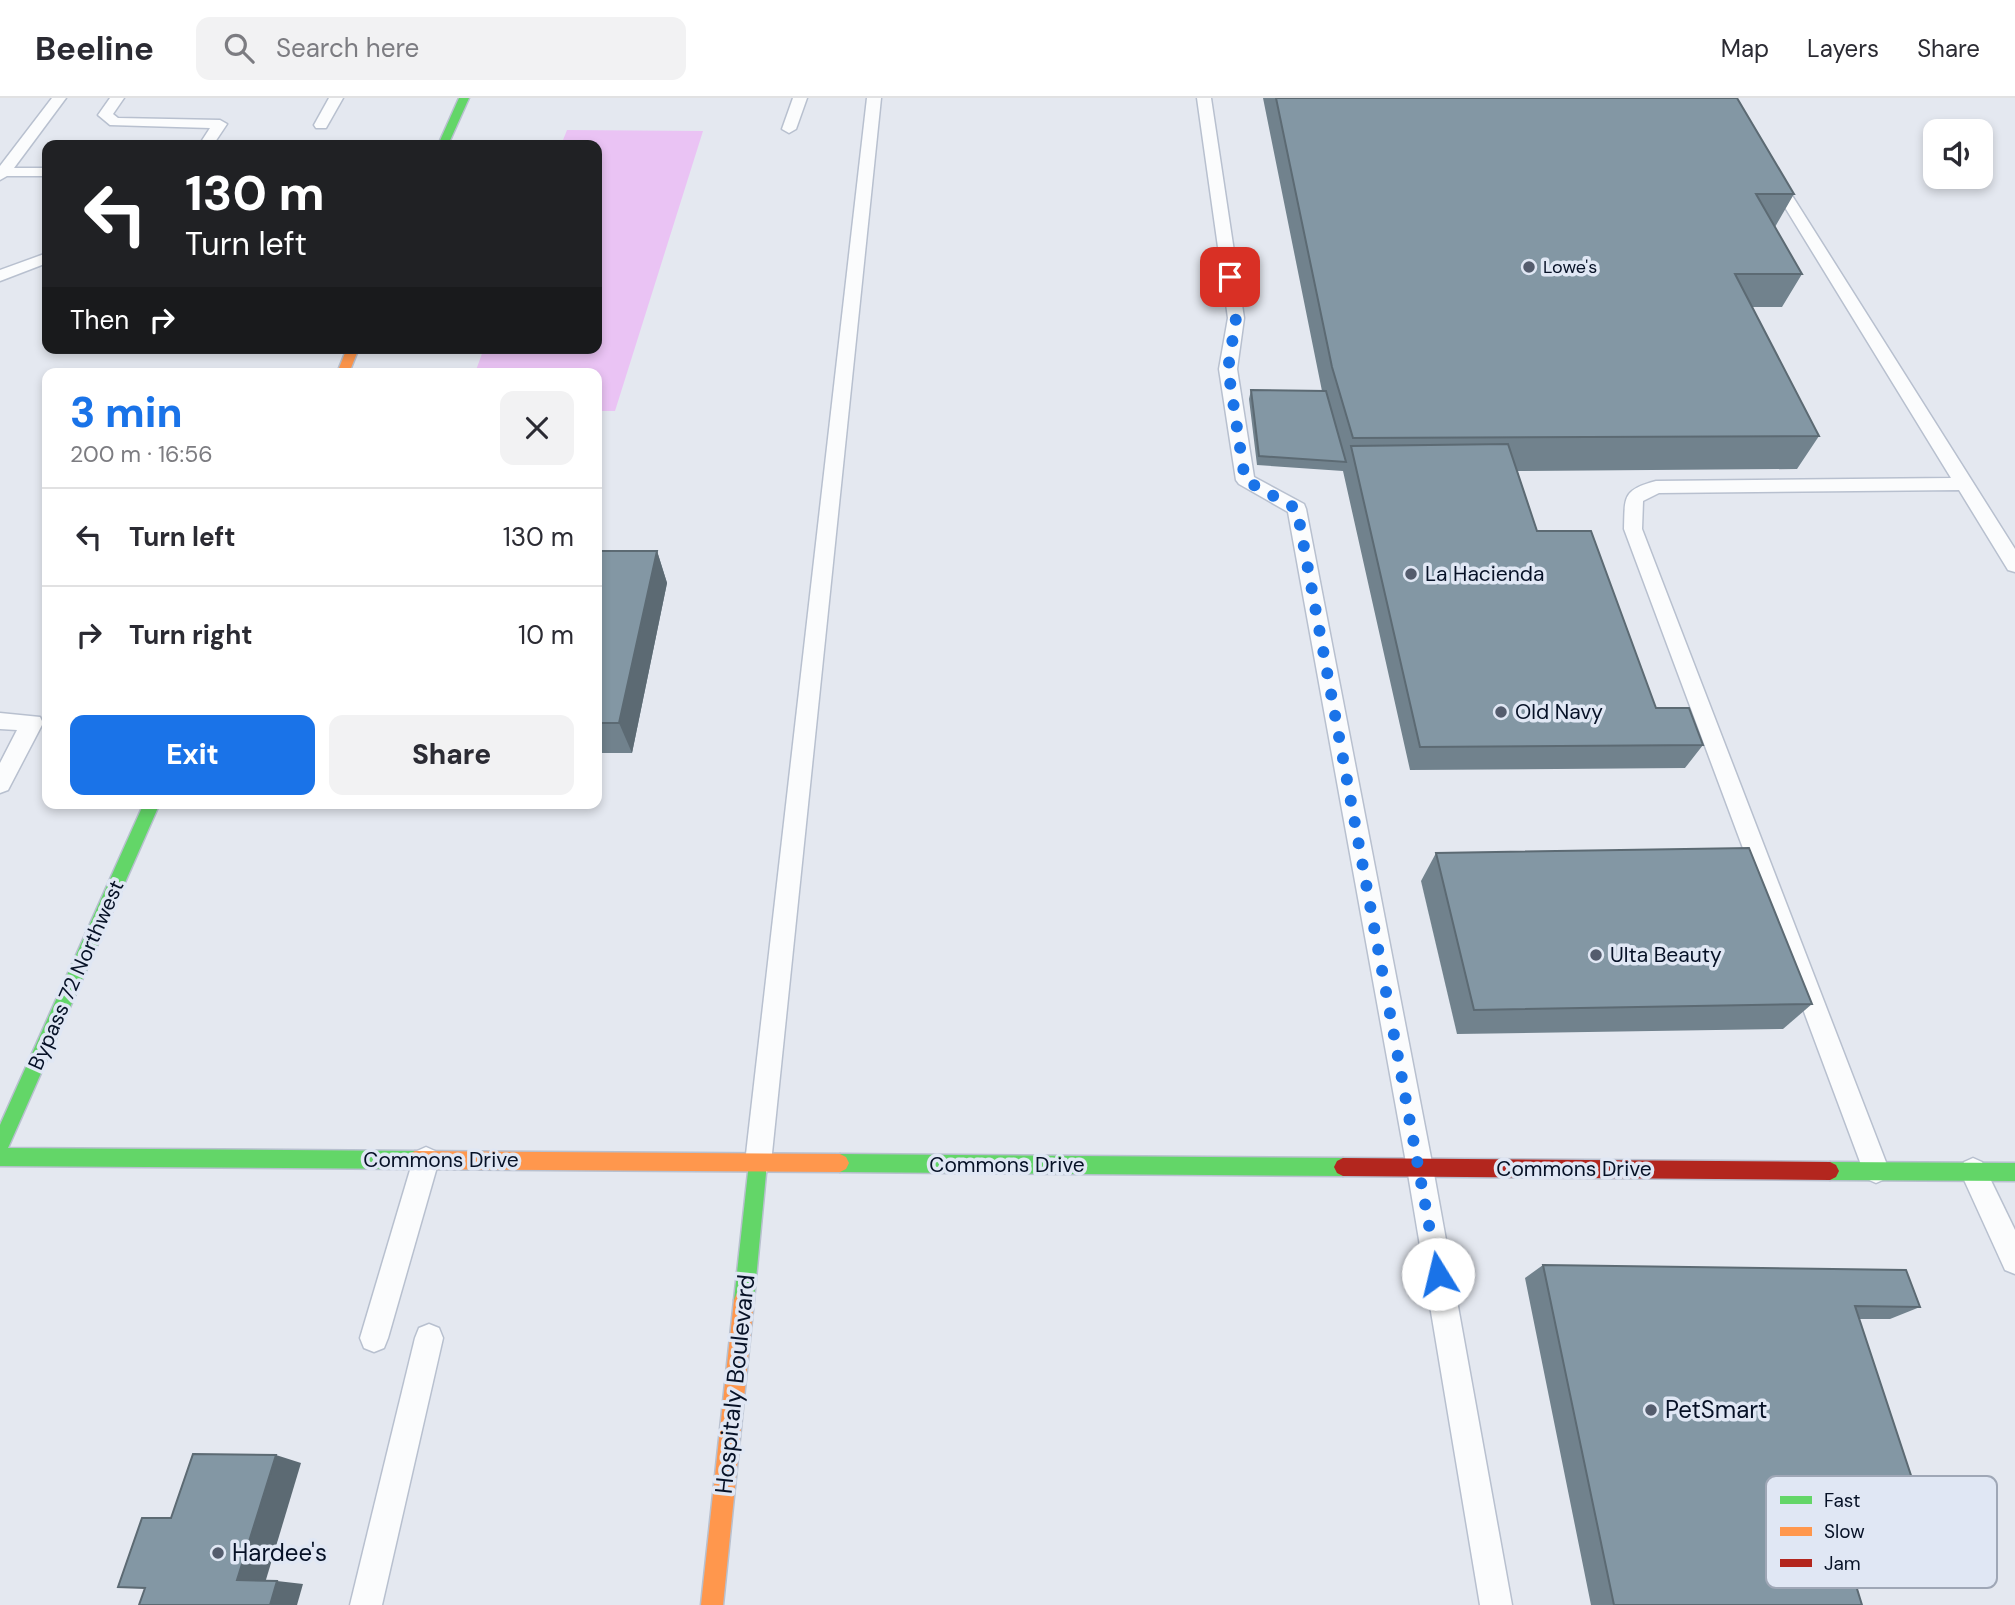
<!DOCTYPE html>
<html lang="en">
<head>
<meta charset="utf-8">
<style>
	body { margin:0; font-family:"DM Sans",sans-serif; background:#f2f2f3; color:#2b2b33; height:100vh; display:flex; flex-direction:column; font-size:26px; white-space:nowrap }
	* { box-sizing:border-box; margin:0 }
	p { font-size:23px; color:#7c7c81 }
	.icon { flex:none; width:38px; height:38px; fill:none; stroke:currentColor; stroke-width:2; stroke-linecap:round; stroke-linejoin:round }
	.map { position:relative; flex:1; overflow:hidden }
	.drawer { position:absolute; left:42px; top:270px; width:560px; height:441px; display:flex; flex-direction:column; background:#fff; border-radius:14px; box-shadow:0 4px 10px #0003 }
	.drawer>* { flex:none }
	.banner { position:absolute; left:42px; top:42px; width:560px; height:214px; border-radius:14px; box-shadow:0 4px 10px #0003; background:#202124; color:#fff; overflow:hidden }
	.tools { position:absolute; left:1923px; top:21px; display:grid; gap:14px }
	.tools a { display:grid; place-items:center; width:70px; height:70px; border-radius:14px; background:#fff; box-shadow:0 4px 10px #0003; font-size:35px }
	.pin { position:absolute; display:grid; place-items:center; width:60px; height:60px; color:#fff; margin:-30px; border-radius:14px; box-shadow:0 4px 10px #0006 }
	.me { position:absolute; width:77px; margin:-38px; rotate:351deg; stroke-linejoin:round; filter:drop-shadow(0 0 5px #0008) }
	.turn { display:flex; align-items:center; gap:24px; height:147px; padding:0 28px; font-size:32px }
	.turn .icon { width:91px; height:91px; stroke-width:2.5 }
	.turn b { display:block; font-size:49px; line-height:60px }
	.then { display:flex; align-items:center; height:66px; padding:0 28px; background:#0003; gap:14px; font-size:26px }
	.round { display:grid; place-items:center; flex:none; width:74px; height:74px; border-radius:14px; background:#f2f2f3 }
	.headline { display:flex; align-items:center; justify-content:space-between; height:119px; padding:0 28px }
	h1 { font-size:42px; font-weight:800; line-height:52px; color:#1a73e8 }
	.primary-button { display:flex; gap:14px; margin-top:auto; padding:14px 28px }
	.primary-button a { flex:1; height:80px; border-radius:14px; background:#1a73e8; color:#fff; font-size:28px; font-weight:800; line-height:80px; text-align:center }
	.primary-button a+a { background:#f2f2f3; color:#2b2b33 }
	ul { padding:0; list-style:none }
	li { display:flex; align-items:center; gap:21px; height:98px; padding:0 28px; border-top:2px solid #e1e1e2 }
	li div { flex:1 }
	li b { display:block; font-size:26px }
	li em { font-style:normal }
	header { display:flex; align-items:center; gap:42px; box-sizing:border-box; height:98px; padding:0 35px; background:#fff; border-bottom:2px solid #e1e1e2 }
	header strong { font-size:33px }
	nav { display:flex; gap:38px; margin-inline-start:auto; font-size:24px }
	.search { width:490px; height:63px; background:#f2f2f3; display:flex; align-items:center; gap:18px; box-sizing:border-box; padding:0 24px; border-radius:14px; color:#7c7c81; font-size:26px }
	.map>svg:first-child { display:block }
	.water { fill:#eac3f4 }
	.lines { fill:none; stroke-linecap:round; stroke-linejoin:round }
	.lane-casing { stroke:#b8c0cf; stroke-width:3 }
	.fast-casing { stroke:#b8c0cf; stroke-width:3 }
	.slow-casing { stroke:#b8c0cf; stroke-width:3 }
	.jam-casing { stroke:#b8c0cf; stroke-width:3 }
	.lane { fill:#fbfcfd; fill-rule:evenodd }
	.fast { fill:#63d668; fill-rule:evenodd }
	.slow { fill:#ff974d; fill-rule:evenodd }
	.jam { fill:#b3261e; fill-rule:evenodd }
	.wall { fill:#71828d }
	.shaded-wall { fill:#5c6a73 }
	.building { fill:#8397a4; stroke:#5c6a73; stroke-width:2 }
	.route { stroke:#1a73e8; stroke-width:12; stroke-dasharray:0 21.6 }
	.poi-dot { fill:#545c6d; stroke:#e0e7f4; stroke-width:2.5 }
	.labels { text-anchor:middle; stroke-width:7; stroke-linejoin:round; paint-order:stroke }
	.far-poi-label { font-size:18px; fill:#061126; stroke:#e0e7f4; text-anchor:start }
	.poi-label { font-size:21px; fill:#061126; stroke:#e0e7f4; text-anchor:start }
	.street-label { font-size:21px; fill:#061126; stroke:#e0e7f4 }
	.near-street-label { font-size:24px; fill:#061126; stroke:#e0e7f4 }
	.near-poi-label { font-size:24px; fill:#061126; stroke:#e0e7f4; text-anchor:start }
	.key { fill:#e0e7f4; stroke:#9fa7b6; stroke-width:2 }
	.key-label { font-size:19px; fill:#061126 }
</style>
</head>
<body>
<header>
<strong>Beeline</strong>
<div class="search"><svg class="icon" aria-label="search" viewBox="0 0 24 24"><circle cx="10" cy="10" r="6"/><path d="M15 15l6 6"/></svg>Search here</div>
<nav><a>Map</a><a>Layers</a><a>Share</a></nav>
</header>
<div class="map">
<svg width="2015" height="1507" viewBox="0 0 2015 1507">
	<rect width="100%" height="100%" fill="#e4e8f0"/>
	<polygon class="water" points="567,32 703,33 615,313 597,313 597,275 475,275 484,250 597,250 597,47 561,47"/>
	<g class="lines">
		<g class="lane-casing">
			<g id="lane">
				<polygon points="52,0 66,0 14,70 47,70 47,78 7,78 0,82 0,68"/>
				<polygon points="110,0 124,0 113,16 118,20 220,22 227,26 213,47 199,47 210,30 110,27 98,17"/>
				<polygon points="329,0 343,0 326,30 316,30 314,27"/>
				<polygon points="793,0 807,0 796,31 789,35 782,31"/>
				<polygon points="867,0 881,0 771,1065 767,1074 758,1078 749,1074 745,1065"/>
				<polygon points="1197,0 1211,0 1244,220 1237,271 1254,379 1304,406 1306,411 1433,1070 1512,1507 1480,1507 1407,1070 1288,414 1239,386 1236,382 1219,271 1228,220"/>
				<path d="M1774,76L1781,80L2015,451V474L2008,472L1959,392L1659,395L1643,403L1642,431L1889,1072L1885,1081L1876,1085L1867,1081L1863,1072L1624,431C1625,399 1622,392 1656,383L1951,380L1767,80Z"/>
				<polygon points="47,155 47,165 0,183 0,172"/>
				<polygon points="0,615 40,619 43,625 8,692 0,695 0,665 17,632 0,631"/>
				<polygon points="426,1049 435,1053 439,1062 388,1240 384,1250 374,1254 364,1250 360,1240 413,1062 417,1053"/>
				<polygon points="1973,1060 1982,1064 2015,1132 2015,1176 2005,1172 1960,1073 1964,1064"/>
				<polygon points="429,1226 439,1230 443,1240 382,1507 350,1507 415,1240 419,1230"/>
			</g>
		</g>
		<g class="fast-casing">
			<g id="fast">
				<polygon points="459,0 469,0 448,47 438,47"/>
				<polygon points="144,705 160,705 8,1050 415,1053 421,1056 424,1062 421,1068 415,1071 0,1068 0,1027"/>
				<polygon points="758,1056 764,1059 767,1065 754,1202 751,1209 744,1212 737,1209 734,1202 749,1065 752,1059"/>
				<polygon points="840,1056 1343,1060 1349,1063 1352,1069 1349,1075 1343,1078 840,1074 834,1071 831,1065 834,1059"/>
				<polygon points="1830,1064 2015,1065 2015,1083 1830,1082 1824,1079 1821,1073 1824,1067"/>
			</g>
		</g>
		<g class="slow-casing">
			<g id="slow">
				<polygon points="347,250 359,250 349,275 337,275"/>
				<polygon points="415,1053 840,1056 846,1059 849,1065 846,1071 840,1074 415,1071 409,1068 406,1062 409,1056"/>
				<polygon points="744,1192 751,1195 754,1202 723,1507 701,1507 734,1202 737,1195"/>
			</g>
		</g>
		<g class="jam-casing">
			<polygon id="jam" points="1343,1060 1830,1064 1836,1067 1839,1073 1836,1079 1830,1082 1343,1078 1337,1075 1334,1069 1337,1063"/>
		</g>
		<use href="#lane" class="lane"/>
		<use href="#fast" class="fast"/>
		<use href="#slow" class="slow"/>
		<use href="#jam" class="jam"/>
	</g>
	<g class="wall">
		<polygon points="1263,0 1737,0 1794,96 1775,129 1802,176 1782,209 1752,209 1819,338 1797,371 1517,373 1537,433 1656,610 1703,647 1685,670 1410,672 1343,373 1257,367 1249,301 1251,292 1322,293"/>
		<polygon points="597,453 657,453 667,485 632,655 597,655"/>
		<polygon points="1436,755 1812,906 1783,931 1457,936 1421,783"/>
		<polygon points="1543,1167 1920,1209 1890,1221 1859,1221 1937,1456 1904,1461 1847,1460 1862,1507 1591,1507 1525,1180"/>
	</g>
	<g class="shaded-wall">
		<polygon points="657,453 667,485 632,655 619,625"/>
		<polygon points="276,1357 301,1365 265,1485 237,1482"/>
		<polygon points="277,1483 303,1486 297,1507 270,1507"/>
	</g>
	<g class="building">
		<polygon points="1276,0 1737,0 1794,96 1756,96 1802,176 1735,176 1819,338 1353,340 1332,269"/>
		<polygon points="1251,292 1326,293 1346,364 1259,358"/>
		<polygon points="1508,346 1537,433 1591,433 1656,610 1689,610 1703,647 1420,649 1351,348"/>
		<polygon points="597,453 657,453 619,625 597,625"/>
		<polygon points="1749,750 1812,906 1474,912 1436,755"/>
		<polygon points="1543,1167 1906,1172 1920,1209 1855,1208 1937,1456 1846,1455 1862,1507 1614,1507"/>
		<polygon points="193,1356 276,1357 237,1482 277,1483 270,1507 139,1507 145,1490 118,1489 142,1420 171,1420"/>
	</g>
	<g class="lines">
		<polyline class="route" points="1230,179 1236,220 1228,271 1245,382 1297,411 1438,1176"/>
	</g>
	<g class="poi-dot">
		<circle cx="1529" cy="169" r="7"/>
		<circle cx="1411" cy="476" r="7"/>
		<circle cx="1501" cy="614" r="7"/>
		<circle cx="1596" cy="857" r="7"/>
		<circle cx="1651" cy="1312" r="7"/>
		<circle cx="218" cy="1455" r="7"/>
	</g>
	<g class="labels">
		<g class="far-poi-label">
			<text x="1543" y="175">Lowe's</text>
		</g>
		<g class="poi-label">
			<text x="1425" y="483">La Hacienda</text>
			<text x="1515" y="621">Old Navy</text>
			<text x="1610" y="864">Ulta Beauty</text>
		</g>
		<g class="street-label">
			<text transform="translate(76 877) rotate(-66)" y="7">Bypass 72 Northwest</text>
			<text x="441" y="1069">Commons Drive</text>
			<text x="1007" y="1074">Commons Drive</text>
			<text x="1574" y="1078">Commons Drive</text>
		</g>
		<g class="near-street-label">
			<text transform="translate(735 1286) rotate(-84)" y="8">Hospitaly Boulevard</text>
		</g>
		<g class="near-poi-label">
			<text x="1665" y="1320">PetSmart</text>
			<text x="232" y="1463">Hardee's</text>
		</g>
	</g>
	<rect x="1766" y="1378" width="231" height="112" rx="10" class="key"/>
	<rect x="1780" y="1398" width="32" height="8" fill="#63d668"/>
	<rect x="1780" y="1429" width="32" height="9" fill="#ff974d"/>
	<rect x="1780" y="1461" width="32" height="8" fill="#b3261e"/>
	<g class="key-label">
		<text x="1824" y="1409">Fast</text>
		<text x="1824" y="1440">Slow</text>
		<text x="1824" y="1472">Jam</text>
	</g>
</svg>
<div class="tools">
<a><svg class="icon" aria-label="sound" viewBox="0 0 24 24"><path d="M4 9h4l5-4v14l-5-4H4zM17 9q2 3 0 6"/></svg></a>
</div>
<div class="pin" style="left:1230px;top:179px;background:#d93025"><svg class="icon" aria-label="arrive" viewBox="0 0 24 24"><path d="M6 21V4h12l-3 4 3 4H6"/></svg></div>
<svg class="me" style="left:1438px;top:1176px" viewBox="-20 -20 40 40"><circle r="19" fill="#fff"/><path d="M0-13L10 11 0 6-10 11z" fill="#1a73e8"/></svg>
<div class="banner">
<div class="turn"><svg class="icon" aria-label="left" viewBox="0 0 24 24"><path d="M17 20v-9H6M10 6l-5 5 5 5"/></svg><div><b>130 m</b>Turn left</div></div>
<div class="then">Then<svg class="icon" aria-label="right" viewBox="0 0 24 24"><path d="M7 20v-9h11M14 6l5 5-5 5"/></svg></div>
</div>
<section class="drawer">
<div class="headline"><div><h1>3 min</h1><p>200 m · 16:56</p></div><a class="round"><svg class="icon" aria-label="close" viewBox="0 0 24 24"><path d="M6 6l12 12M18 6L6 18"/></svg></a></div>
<ul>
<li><svg class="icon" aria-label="left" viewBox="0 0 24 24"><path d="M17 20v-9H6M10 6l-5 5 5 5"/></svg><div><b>Turn left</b></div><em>130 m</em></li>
<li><svg class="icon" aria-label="right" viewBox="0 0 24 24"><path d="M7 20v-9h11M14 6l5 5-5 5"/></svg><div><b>Turn right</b></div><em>10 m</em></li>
</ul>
<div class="primary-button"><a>Exit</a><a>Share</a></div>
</section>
</div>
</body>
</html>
